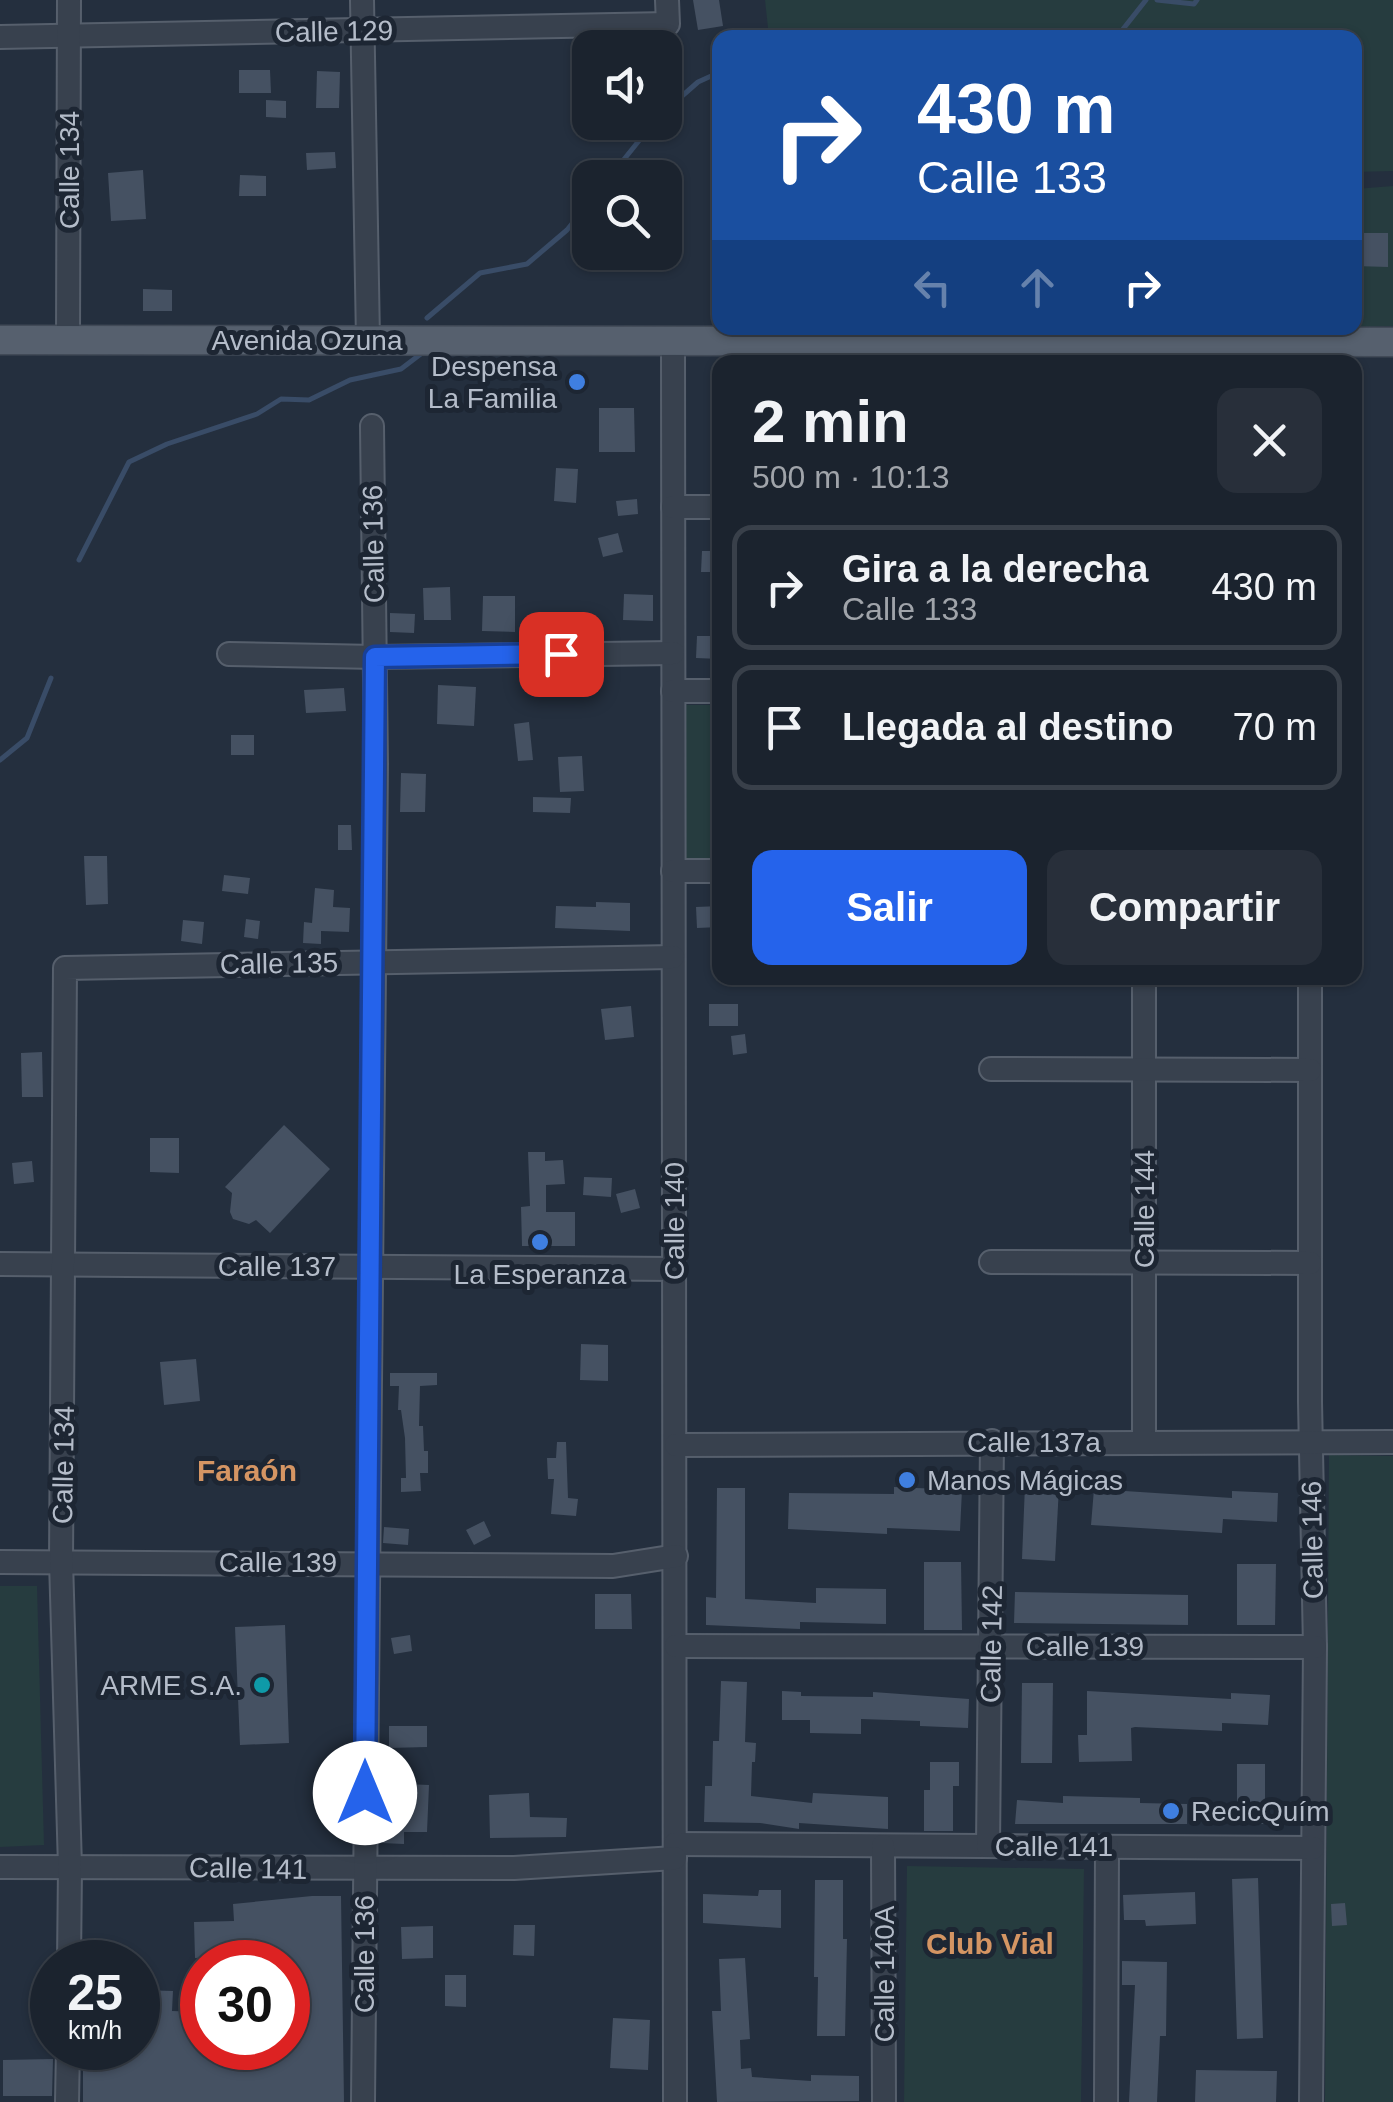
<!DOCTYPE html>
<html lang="es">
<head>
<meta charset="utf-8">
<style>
	body { margin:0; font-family:Helvetica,sans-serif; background:#282f3a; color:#f1f3f6; height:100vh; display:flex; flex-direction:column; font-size:38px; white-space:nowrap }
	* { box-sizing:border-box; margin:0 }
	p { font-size:32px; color:#a0a4aa }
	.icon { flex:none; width:55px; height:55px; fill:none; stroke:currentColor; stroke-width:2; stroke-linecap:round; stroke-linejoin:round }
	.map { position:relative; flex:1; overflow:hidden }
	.details { position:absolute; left:712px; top:355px; width:650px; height:630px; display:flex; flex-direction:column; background:#1b232e; border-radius:20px; box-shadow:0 2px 8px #0004,0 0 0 2px #39404a }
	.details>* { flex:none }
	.top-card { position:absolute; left:712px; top:30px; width:650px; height:305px; border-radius:20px; box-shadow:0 2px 8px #0004,0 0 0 2px #39404a; background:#1a4fa0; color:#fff; overflow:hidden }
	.controls { position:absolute; left:572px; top:30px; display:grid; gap:20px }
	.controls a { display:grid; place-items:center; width:110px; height:110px; border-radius:20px; background:#1b232e; box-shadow:0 2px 8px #0004,0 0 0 2px #39404a; font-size:50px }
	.speed { position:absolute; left:30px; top:1940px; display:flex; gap:20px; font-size:50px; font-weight:700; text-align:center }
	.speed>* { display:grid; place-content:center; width:130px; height:130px; border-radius:50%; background:#1b232e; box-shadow:0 2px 8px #0004,0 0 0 2px #39404a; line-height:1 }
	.speed small { font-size:25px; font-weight:400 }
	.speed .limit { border:15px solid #d22; background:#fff; color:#111 }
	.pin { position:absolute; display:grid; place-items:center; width:85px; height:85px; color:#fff; margin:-42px; border-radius:20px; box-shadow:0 5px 15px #0006 }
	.me { position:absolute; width:110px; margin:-55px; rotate:0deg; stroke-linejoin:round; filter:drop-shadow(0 0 8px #0008) }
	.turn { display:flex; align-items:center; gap:35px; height:210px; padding:0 40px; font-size:45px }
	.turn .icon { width:130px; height:130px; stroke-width:2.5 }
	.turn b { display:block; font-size:70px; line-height:85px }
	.lanes { display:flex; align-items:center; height:95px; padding:0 40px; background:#0003; justify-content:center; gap:50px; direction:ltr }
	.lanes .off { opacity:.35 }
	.round { display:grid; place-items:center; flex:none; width:105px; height:105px; border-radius:20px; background:#282f3a }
	.headline { display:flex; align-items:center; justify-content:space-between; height:170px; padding:0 40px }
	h1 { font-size:60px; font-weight:600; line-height:75px }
	.button { display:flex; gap:20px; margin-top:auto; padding:20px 40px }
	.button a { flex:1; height:115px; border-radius:20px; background:#2563eb; color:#fff; font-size:40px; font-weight:600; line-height:115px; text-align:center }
	.button a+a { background:#282f3a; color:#f1f3f6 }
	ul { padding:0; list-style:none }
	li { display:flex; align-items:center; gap:30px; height:125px; margin:0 20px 15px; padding:0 20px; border:5px solid #39404a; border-radius:20px }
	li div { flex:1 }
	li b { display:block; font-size:38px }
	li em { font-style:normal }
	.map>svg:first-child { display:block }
	.green { fill:#263c3f }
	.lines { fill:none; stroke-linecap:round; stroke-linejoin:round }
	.stream { stroke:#394c67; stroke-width:5 }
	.building { fill:#455162 }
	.minor-casing { stroke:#565f6c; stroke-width:26 }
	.major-casing { stroke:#414a57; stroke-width:31 }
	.minor { stroke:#38414e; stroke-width:22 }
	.major { stroke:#56606e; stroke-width:28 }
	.route-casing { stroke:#184099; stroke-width:25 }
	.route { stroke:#2563eb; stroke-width:18 }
	.shop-dot { fill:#3f7fe0; stroke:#1d2633; stroke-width:4 }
	.culture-dot { fill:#0f9aa8; stroke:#1d2633; stroke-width:4 }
	.labels { text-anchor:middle; stroke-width:10; stroke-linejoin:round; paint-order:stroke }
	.street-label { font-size:28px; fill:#b4bcc9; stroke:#1d2633 }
	.poi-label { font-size:28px; fill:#b4bcc9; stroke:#1d2633; text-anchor:end }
	.neighbourhood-label { font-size:30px; font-weight:bold; fill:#d59563; stroke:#1d2633 }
</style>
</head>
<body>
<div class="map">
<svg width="1393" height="2102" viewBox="0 0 1393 2102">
	<rect width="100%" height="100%" fill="#242f3e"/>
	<g class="green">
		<polygon points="765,0 1393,0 1393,171 1355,172 1355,38 769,37"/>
		<polygon points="1393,186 1393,326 1355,327 1355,189"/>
		<polygon points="683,705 720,705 720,861 684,861"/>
		<polygon points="1329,1455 1393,1456 1393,2102 1325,2102"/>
		<polygon points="0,1586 37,1586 44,1845 0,1847"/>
		<polygon points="907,1866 1084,1869 1081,2102 904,2102"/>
	</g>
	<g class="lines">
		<g class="stream">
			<polyline points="1157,0 1194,4 1197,0"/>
			<polyline points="1116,38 1146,0"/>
			<polyline points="665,111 698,82 720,72"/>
			<polyline points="609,178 654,122"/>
			<polyline points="427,318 480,273 527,264 567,230 590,201"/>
			<polyline points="79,560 129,462 167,444 257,414 281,399 309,400 350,380 401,369 422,353"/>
			<polyline points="0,760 27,738 51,678"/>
		</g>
	</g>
	<g class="building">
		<polygon points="693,0 719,0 723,26 698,30"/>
		<polygon points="239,70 270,70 271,93 239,93"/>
		<polygon points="317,71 340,72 339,108 316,108"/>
		<polygon points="266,100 286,101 286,118 266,117"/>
		<polygon points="335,152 336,168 307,170 306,153"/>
		<polygon points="143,170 146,219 111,221 108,173"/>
		<polygon points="240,175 266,176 266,196 239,196"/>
		<polygon points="1355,233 1388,233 1388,267 1355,266"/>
		<polygon points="143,289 172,290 172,311 143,311"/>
		<polygon points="599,408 634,408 635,452 599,452"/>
		<polygon points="556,468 578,469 576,503 554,501"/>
		<polygon points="637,499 638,514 618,516 616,501"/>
		<polygon points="618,533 623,552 603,557 598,538"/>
		<polygon points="702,551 720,551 720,572 701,572"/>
		<polygon points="450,587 451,620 424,620 423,588"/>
		<polygon points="624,594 653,595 653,621 623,620"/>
		<polygon points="483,596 515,596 515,632 482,631"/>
		<polygon points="390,613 415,614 414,633 390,632"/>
		<polygon points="697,636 720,636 720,659 696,658"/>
		<polygon points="438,685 476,687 474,726 437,724"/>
		<polygon points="344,688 346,711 306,713 304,690"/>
		<polygon points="529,722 533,760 518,761 514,724"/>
		<rect x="231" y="735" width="23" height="20"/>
		<polygon points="582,756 584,791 560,792 558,757"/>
		<polygon points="401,773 426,774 425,812 400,812"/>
		<polygon points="533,797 571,798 570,813 533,812"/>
		<polygon points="338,825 351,825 352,850 338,850"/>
		<polygon points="84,856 107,856 108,904 86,905"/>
		<polygon points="224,875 250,878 248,894 222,891"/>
		<polygon points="315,888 334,890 333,907 350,908 349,932 321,931 321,944 303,943 304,922 312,923"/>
		<polygon points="596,902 630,903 630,931 555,928 556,906 596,907"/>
		<polygon points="720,906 720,927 697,928 696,907"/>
		<polygon points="246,919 260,921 258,939 244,937"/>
		<polygon points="183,920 204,922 202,944 181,941"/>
		<rect x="709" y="1004" width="29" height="22"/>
		<polygon points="631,1006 634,1037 605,1040 601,1009"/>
		<polygon points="745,1034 747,1053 733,1055 731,1036"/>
		<polygon points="42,1052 43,1097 22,1097 21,1053"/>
		<polygon points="284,1125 330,1169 270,1233 256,1220 249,1224 233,1219 230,1212 232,1193 225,1187"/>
		<polygon points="150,1138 179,1138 179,1173 150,1172"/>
		<polygon points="528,1152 545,1152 545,1161 563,1160 565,1184 546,1185 546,1212 575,1212 575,1246 522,1246 521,1207 530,1206"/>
		<polygon points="32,1161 34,1182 14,1184 12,1163"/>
		<polygon points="584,1177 612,1178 611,1197 583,1195"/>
		<polygon points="635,1189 640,1208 621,1213 616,1194"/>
		<polygon points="581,1344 608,1345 608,1381 580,1380"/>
		<polygon points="196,1359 200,1401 164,1405 160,1362"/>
		<polygon points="390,1373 437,1373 437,1385 420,1386 419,1426 423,1426 424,1451 428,1451 428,1473 420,1473 421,1491 401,1492 401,1478 406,1478 405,1438 401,1410 398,1410 399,1386 390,1386"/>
		<polygon points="557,1442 566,1442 568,1498 578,1499 576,1516 551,1514 554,1479 548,1479 547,1458 556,1458"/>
		<polygon points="1025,1485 1059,1487 1055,1561 1022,1559"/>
		<polygon points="894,1487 962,1490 960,1531 887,1528 887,1534 788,1529 789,1493 894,1494"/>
		<polygon points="717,1488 745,1488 745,1599 816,1603 816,1588 886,1589 886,1624 800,1622 800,1629 706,1625 706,1597 716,1598"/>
		<polygon points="1094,1489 1232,1498 1232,1491 1278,1493 1277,1522 1223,1519 1222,1533 1091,1525"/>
		<polygon points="484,1521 491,1536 474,1545 466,1530"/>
		<polygon points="384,1527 409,1529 408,1545 383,1543"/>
		<polygon points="924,1562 961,1562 962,1630 924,1630"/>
		<polygon points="1237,1564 1276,1564 1275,1625 1237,1625"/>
		<polygon points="1015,1592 1188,1595 1188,1625 1014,1623"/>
		<polygon points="595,1594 631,1594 632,1629 595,1629"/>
		<polygon points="285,1625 289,1743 240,1745 235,1627"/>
		<polygon points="410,1635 412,1651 394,1654 391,1638"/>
		<polygon points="721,1681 747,1682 745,1742 756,1743 755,1762 752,1762 751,1796 812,1803 813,1793 888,1797 888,1829 799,1823 799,1829 760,1823 704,1822 705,1786 712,1786 713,1741 719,1741"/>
		<polygon points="1022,1683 1053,1683 1052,1763 1021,1763"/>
		<polygon points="782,1691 801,1692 801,1696 873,1697 873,1692 969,1699 968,1728 920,1726 920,1721 861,1719 861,1734 810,1733 810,1720 782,1720"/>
		<polygon points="1087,1691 1231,1699 1231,1693 1270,1695 1268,1725 1222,1723 1222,1731 1135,1727 1131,1728 1132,1761 1079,1762 1078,1735 1087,1735"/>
		<polygon points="389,1726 427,1726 427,1747 389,1748"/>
		<polygon points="930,1762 959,1762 959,1786 953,1786 953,1831 924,1831 924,1790 930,1790"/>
		<rect x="1237" y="1764" width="28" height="60"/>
		<polygon points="406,1784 429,1785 427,1832 404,1832 404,1844 382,1843 383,1807 405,1807"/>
		<polygon points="529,1793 530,1817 567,1818 566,1837 490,1838 489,1795"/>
		<polygon points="1063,1796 1140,1798 1140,1803 1187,1804 1187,1824 1015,1824 1017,1800 1063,1803"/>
		<polygon points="1258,1878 1263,2038 1237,2039 1232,1879"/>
		<polygon points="815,1880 843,1880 843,1939 847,1939 845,2036 817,2036 818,1977 814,1977"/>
		<polygon points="759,1890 781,1890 781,1928 703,1923 703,1894 758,1896"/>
		<polygon points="1195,1892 1196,1924 1146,1926 1145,1920 1124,1920 1123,1895"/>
		<polygon points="312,1896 341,1896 344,2102 83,2102 83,2048 138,2048 140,1990 173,1991 172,2011 202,2012 202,2048 288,2048 288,1962 236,1962 236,1957 195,1958 194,1922 234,1921 233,1904"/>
		<polygon points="1345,1903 1347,1925 1332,1926 1331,1904"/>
		<polygon points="514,1925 535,1925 534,1956 513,1955"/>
		<polygon points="433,1926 433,1958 402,1959 401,1927"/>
		<polygon points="745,1958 750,2039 740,2040 741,2069 751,2068 752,2077 811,2081 811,2075 859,2076 859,2101 717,2102 712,2011 721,2011 719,1959"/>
		<polygon points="1122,1961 1167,1962 1166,2036 1160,2036 1157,2102 1129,2102 1135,1985 1122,1985"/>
		<polygon points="445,1975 466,1975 466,2007 445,2006"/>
		<polygon points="613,2018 650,2020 648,2070 610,2068"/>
		<polygon points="53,2059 52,2096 3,2096 3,2060"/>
		<polygon points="1196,2070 1277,2071 1276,2102 1195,2102"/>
	</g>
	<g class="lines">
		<g class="minor-casing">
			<g id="minor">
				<polyline points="362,0 368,340"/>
				<polyline points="0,37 668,24 667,0"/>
				<polyline points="68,339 69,0"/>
				<polyline points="673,341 675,2102"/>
				<polyline points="1144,341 1144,362"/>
				<polyline points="1310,342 1310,362"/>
				<polyline points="673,507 720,507"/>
				<polyline points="229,654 375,657 673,653"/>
				<polyline points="673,691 720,691"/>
				<polyline points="673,871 720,871"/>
				<polyline points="1144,978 1144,1441"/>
				<polyline points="1310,978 1310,1402 1315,1647 1311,2102"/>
				<polyline points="991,1069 1310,1070"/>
				<polyline points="991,1262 1310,1263"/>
				<polyline points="0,1264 675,1269"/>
				<polyline points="676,1445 1393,1442"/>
				<polyline points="0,1562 613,1566 676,1556"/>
				<polyline points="676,1646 1315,1647"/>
				<polyline points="675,1844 1313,1848"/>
				<polyline points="883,1846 884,2102"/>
				<polyline points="988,1846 992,1441"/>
				<polyline points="0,1867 514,1868 675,1858"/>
				<polyline points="69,1962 70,1867 61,1561 65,968 673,957"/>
				<polyline points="67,2102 68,2048"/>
				<polyline points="363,2102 376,764 372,426"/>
				<polyline points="1106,2102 1107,1847"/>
			</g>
		</g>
		<g class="major-casing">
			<polyline id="major" points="0,340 1393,342"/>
		</g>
		<use href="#minor" class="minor"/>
		<use href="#major" class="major"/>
	</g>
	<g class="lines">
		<g class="route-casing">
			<polyline id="route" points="365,1793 375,657 561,654"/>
		</g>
		<use href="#route" class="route"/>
	</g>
	<g class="shop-dot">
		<circle cx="577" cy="382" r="10"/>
		<circle cx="540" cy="1242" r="10"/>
		<circle cx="907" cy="1480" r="10"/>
		<circle cx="1171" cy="1811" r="10"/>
	</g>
	<circle class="culture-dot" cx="262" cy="1685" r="10"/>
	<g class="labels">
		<g class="street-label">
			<text transform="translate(334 31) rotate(-1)" y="10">Calle 129</text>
			<text transform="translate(69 170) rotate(-90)" y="10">Calle 134</text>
			<text x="307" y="350">Avenida Ozuna</text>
			<text transform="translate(373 544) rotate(-91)" y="10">Calle 136</text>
			<text transform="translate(279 963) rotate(-1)" y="10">Calle 135</text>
			<text transform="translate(1144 1209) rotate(-90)" y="10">Calle 144</text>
			<text transform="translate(674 1221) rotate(-90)" y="10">Calle 140</text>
			<text x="277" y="1276">Calle 137</text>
			<text x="1034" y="1452">Calle 137a</text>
			<text transform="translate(63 1465) rotate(-89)" y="10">Calle 134</text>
			<text transform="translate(1312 1540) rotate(-91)" y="10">Calle 146</text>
			<text x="278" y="1572">Calle 139</text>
			<text transform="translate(991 1644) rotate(-89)" y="10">Calle 142</text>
			<text x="1085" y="1656">Calle 139</text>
			<text x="1054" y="1856">Calle 141</text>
			<text transform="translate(248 1868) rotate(1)" y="10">Calle 141</text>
			<text transform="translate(364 1954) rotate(-90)" y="10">Calle 136</text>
			<text transform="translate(884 1974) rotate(-90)" y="10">Calle 140A</text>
		</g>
		<g class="poi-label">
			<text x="557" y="376">Despensa<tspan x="557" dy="32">La Familia</tspan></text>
			<text x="540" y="1284" text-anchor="middle">La Esperanza</text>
			<text x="927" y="1490" text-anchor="start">Manos Mágicas</text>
			<text x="242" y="1695">ARME S.A.</text>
			<text x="1191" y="1821" text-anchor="start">RecicQuím</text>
		</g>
		<g class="neighbourhood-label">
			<text x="247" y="1481">Faraón</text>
			<text x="990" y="1954">Club Vial</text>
		</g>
	</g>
</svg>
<div class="controls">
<a><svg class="icon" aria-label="sound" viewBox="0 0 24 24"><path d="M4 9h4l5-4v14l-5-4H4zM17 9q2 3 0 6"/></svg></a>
<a><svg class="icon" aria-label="search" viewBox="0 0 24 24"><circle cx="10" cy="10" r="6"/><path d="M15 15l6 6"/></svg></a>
</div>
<div class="speed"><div>25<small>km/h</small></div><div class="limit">30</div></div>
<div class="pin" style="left:561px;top:654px;background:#d93025"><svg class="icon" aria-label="arrive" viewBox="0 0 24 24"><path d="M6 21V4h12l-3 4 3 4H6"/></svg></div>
<svg class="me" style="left:365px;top:1793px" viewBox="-20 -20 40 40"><circle r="19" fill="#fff"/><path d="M0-13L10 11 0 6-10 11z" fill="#2563eb"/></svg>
<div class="top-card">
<div class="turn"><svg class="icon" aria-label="right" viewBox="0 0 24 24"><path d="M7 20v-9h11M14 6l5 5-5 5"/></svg><div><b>430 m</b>Calle 133</div></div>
<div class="lanes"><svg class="icon off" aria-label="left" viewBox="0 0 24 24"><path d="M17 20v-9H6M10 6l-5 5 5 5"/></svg><svg class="icon off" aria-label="ahead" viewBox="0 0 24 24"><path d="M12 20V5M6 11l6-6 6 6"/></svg><svg class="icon" aria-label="right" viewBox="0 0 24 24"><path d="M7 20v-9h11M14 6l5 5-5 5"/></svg></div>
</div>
<section class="details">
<div class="headline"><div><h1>2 min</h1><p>500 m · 10:13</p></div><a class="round"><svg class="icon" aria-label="close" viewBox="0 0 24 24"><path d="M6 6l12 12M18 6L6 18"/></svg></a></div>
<ul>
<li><svg class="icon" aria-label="right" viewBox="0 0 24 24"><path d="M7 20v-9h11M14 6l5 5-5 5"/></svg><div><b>Gira a la derecha</b><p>Calle 133</p></div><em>430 m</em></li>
<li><svg class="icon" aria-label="arrive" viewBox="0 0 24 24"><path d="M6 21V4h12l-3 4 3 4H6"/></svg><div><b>Llegada al destino</b></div><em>70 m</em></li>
</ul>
<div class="button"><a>Salir</a><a>Compartir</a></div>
</section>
</div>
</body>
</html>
